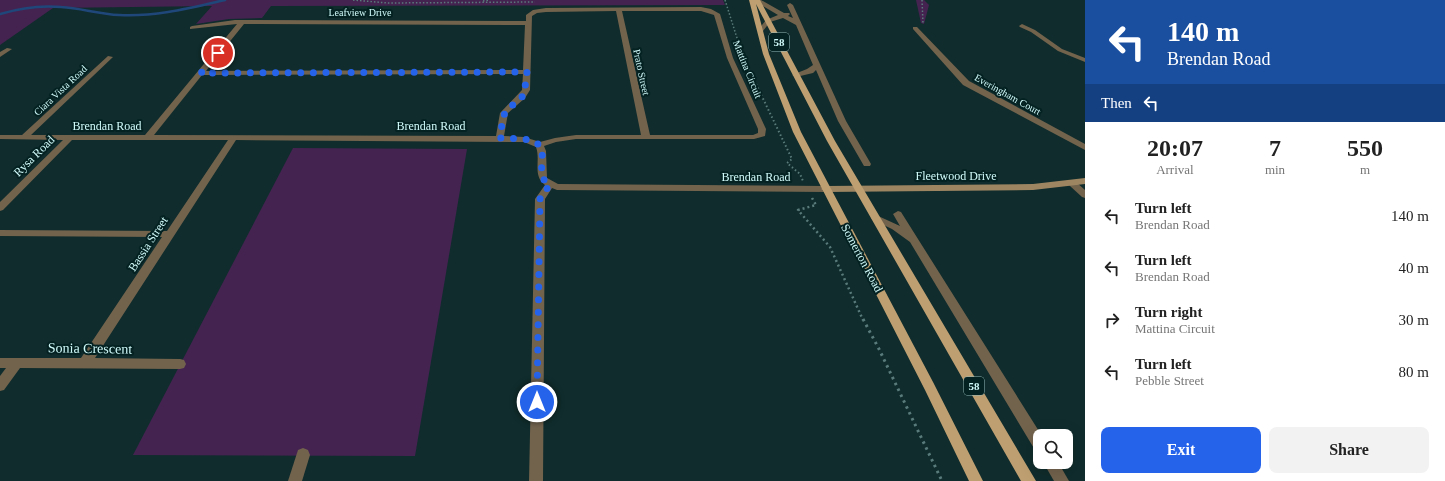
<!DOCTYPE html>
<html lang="en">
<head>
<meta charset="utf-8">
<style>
	body { margin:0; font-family:Georgia,serif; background:#f2f2f2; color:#222; height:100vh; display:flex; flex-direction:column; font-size:15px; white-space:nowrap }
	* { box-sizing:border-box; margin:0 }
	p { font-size:13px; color:#767676 }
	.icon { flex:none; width:22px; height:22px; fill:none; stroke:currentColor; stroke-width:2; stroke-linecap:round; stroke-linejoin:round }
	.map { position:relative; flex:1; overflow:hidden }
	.side { display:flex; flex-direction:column; background:#fff; width:360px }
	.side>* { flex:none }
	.banner { background:#1a4fa0; color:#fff; overflow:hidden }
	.controls { position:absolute; left:1033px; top:429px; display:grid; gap:8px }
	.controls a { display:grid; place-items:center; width:40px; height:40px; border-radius:8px; background:#fff; box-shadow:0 4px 16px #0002; font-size:20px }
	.pin { position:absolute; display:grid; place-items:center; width:34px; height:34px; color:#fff; margin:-17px; border:2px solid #fff; border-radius:50%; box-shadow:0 1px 4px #0007 }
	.me { position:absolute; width:44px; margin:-22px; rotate:0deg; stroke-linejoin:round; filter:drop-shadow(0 0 3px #0008) }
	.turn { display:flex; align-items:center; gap:14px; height:84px; padding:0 16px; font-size:18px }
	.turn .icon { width:52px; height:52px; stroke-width:2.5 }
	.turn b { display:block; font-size:28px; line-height:34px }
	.then { display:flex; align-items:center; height:38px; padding:0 16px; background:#0003; gap:8px; font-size:15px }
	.eta { display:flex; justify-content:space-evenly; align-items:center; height:68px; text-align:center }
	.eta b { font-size:24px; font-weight:800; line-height:28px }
	.button { display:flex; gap:8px; margin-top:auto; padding:8px 16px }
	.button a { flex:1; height:46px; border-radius:8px; background:#2563eb; color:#fff; font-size:16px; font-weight:800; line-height:46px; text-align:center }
	.button a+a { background:#f2f2f2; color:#222 }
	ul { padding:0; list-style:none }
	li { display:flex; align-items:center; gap:12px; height:52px; padding:0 16px }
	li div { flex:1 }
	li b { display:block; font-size:15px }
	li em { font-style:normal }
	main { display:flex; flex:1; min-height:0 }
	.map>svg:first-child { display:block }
	.green { fill:#442351 }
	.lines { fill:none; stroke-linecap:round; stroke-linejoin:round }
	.stream { stroke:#1f477a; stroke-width:2.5 }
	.path-far3 { stroke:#5a7b7b; stroke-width:1.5; stroke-dasharray:1.5 2; stroke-linecap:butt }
	.path-far2 { stroke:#5a7b7b; stroke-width:2; stroke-dasharray:1.5 2.5; stroke-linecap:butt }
	.path-far1 { stroke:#5a7b7b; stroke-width:2.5; stroke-dasharray:2 3; stroke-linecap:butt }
	.path { stroke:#5a7b7b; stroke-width:3; stroke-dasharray:2.5 4; stroke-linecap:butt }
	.street { fill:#72634d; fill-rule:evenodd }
	.secondary { fill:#9d8562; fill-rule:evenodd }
	.primary { fill:#be9f71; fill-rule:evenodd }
	.route { stroke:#2563eb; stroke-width:7; stroke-dasharray:0 12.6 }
	.labels { text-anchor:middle; stroke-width:4; stroke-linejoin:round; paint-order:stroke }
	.far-street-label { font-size:10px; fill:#d1fafa; stroke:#052222 }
	.shield { fill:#052222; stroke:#94b9b9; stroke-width:1 }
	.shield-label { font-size:11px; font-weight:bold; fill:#d1fafa }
	.street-label { font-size:12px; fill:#d1fafa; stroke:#052222 }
	.near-street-label { font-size:14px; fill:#d1fafa; stroke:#052222 }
</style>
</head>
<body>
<main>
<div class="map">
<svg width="1085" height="481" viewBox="0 0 1085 481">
	<rect width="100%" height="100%" fill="#102c2c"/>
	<g class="green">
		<polygon points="0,0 723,0 725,5 271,6 262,18 229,19 196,24 212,6 53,8 0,45"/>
		<polygon points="916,0 924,0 929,5 924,24 921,23"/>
		<polygon points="293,148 467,149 415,456 133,455"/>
	</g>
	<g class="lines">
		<path class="stream" d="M0,14C20,8 40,5 61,7C80,8 99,14 119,15C155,17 190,8 225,0"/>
		<g class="path-far3">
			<polyline points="353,0 388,3 535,2"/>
			<polyline points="725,0 743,57 756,85"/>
			<polyline points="922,0 923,24"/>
			<polyline points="483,1 490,0"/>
		</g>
		<polyline class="path-far2" points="756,84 792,159 787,163 800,174 803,181"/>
		<polyline class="path-far1" points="812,198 816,205 798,210 830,247 863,320"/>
		<polyline class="path" points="863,319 879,349 942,481"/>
		<g class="street">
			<polygon points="756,0 761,0 784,13 789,13 790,14 788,16 793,18 787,5 790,3 793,5 846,121 871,164 870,166 864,166 838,121 816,70 813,73 796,77 792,75 807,69 813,65 796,25 783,18 770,22 763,31 759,31 758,30 766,20 778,15 756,2"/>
			<path d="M701,7L711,9L720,14L733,58L766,129L765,136L754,139H576L556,142L544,146L546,151L547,178L558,184L826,186L831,189L826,192L557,190L552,188L545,199L543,481H529L535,199L545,185C532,175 541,161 536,147L524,142L236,140L95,358L180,359L184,360L186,364L184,368L180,369L20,368L4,390L0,391V376L6,368H0V358H81L162,237L0,236V230L167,231L228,140H72L3,210L0,211V202L63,140L0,139V135H22L108,56L113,57L31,135H145L237,24L190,29V27L192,26L235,20L526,21V15L533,10L546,8ZM616,11L641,135H576L555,138L540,142L524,137L504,136L508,113L525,98L530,90L532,16L537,13L546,12ZM622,11H701L714,15L727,58L758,129V133L753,135H650ZM244,24L525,25L523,70L206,71ZM523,74L522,90L500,113L496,136L154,135L202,75Z"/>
			<polygon points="1022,24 1035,30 1062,49 1085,58 1085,62 1058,51 1031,32 1020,27 1019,26"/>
			<polygon points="913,27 917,27 969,81 1085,144 1085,150 963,85 913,29"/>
			<polygon points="7,48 12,49 0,57 0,52"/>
			<polygon points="1073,181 1076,182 1085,190 1085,198 1082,197 1070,186 1068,184 1070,182"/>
			<polygon points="898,211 901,212 1042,436 1040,436 1040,451 1035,450 910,242 892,229 873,220 871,218 876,215 900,226 893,214"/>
			<polygon points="303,448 308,450 310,455 302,481 288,481 298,450"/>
			<polygon points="1043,462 1058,462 1069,481 1054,481"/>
		</g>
		<polygon class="secondary" points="1085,178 1085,184 1033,190 826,192 821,189 826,186 1033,184"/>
		<polygon class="primary" points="749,0 760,0 835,141 1036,481 1021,481 827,141 756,4 769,54 801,132 933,382 983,481 969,481 925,390 793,132 763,54"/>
	</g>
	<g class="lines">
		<path class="route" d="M218,53L201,73L527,72L524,95L506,111L503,117L500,138C511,139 540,136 542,151C543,160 540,170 543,179L550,184L540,199L537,402"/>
	</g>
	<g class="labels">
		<g class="far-street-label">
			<text x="360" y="16">Leafview Drive</text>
			<text transform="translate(748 69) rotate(68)" y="4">Mattina Circuit</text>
			<text transform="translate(642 72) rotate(78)" y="4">Prato Street</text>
			<text transform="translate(60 90) rotate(-43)" y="4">Ciara Vista Road</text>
			<text transform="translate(1008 94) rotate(29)" y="4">Everingham Court</text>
		</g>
		<g class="shield">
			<rect x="769" y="33" width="20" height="18" rx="3"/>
			<rect x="964" y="377" width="20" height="18" rx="3"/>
		</g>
		<g class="shield-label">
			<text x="779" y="46">58</text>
			<text x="974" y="390">58</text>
		</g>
		<g class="street-label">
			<text x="107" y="130">Brendan Road</text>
			<text x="431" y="130">Brendan Road</text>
			<text transform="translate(34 156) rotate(-45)" y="4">Rysa Road</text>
			<text x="956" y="180">Fleetwood Drive</text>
			<text x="756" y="181">Brendan Road</text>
			<text transform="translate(148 244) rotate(-57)" y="4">Bassia Street</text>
			<text transform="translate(862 258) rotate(62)" y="4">Somerton Road</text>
		</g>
		<g class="near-street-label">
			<text transform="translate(90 348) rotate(1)" y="5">Sonia Crescent</text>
		</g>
	</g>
</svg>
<div class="controls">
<a><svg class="icon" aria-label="search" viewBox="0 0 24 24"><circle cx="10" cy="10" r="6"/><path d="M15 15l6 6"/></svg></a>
</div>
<div class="pin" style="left:218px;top:53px;background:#d93025"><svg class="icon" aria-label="arrive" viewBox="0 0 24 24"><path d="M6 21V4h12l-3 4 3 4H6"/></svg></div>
<svg class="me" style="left:537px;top:402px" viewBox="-20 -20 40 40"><circle r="17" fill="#2563eb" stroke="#fff" stroke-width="3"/><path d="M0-11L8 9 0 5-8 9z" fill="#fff"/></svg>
</div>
<section class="side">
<div class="banner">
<div class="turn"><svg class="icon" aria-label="left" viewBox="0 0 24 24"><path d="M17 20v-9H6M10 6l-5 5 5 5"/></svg><div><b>140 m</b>Brendan Road</div></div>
<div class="then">Then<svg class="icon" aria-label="left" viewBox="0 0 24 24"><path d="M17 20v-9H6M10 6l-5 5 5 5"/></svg></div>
</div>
<div class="eta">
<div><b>20:07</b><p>Arrival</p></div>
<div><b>7</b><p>min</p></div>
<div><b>550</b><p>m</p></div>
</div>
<ul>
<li><svg class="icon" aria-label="left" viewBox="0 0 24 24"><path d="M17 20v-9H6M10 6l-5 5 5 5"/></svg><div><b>Turn left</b><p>Brendan Road</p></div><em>140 m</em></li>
<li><svg class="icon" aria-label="left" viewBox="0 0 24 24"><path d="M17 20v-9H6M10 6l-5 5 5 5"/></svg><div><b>Turn left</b><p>Brendan Road</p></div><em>40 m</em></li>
<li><svg class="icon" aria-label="right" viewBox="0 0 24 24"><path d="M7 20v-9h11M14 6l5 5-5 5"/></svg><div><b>Turn right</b><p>Mattina Circuit</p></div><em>30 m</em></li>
<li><svg class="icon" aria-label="left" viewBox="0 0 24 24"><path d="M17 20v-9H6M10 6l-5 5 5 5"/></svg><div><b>Turn left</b><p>Pebble Street</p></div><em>80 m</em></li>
</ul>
<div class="button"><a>Exit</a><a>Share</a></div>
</section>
</main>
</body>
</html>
